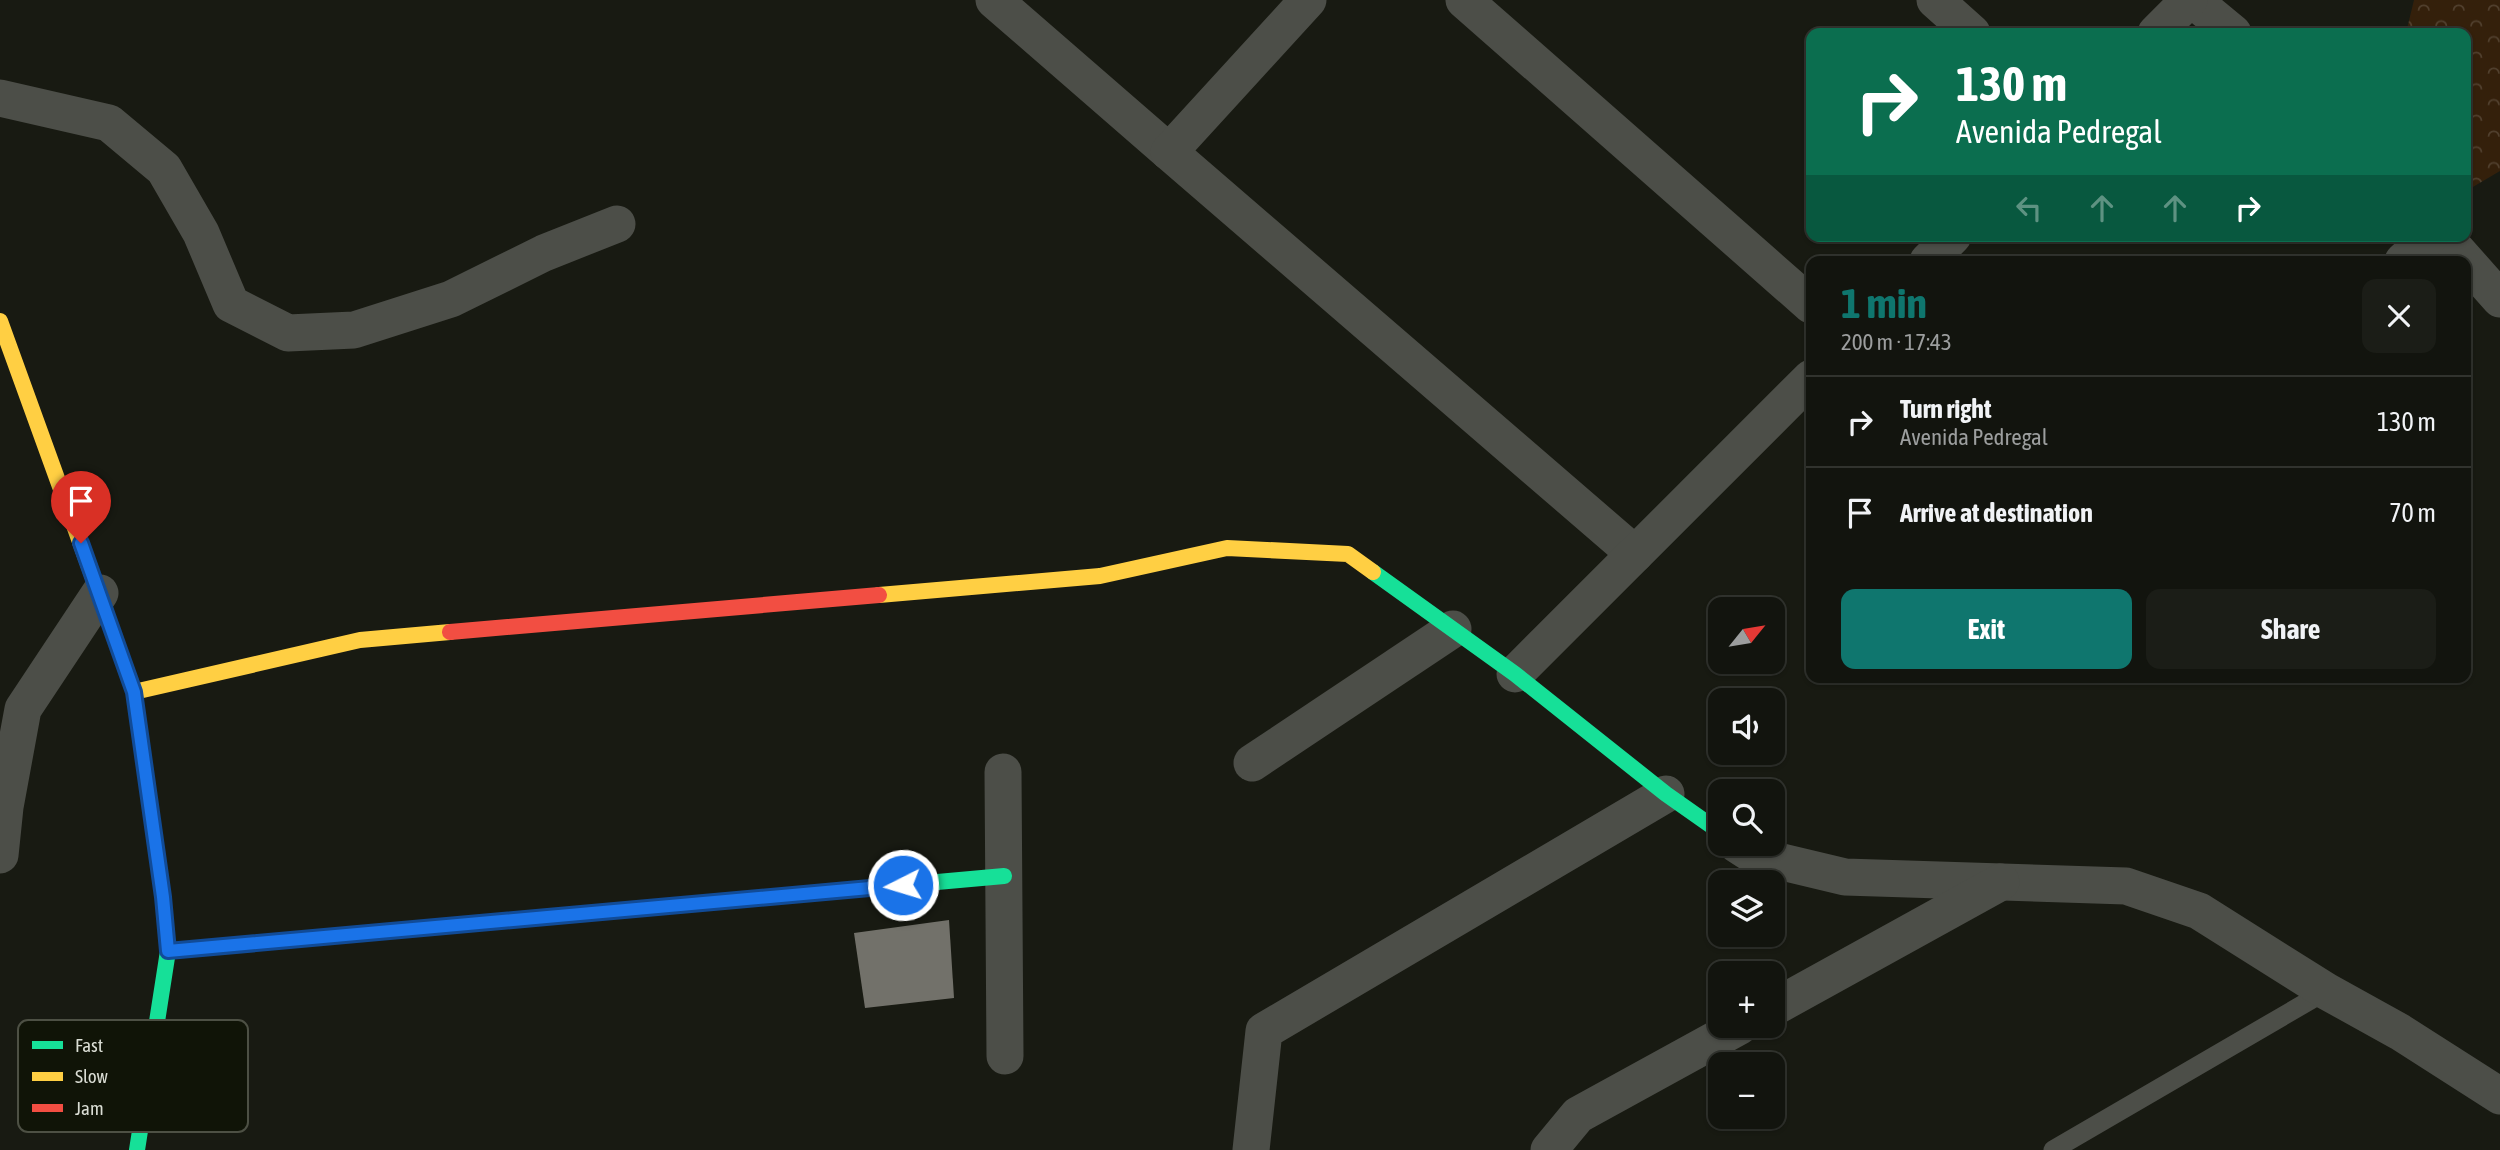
<!DOCTYPE html>
<html lang="en">
<head>
<meta charset="utf-8">
<style>
	body { margin:0; font-family:"Asap Condensed",sans-serif; background:#1b1d17; color:#f1f3f6; height:100vh; display:flex; flex-direction:column; font-size:26px; white-space:nowrap }
	* { box-sizing:border-box; margin:0 }
	p { font-size:23px; color:#9c9e9e }
	.icon { flex:none; width:38px; height:38px; fill:none; stroke:currentColor; stroke-width:2; stroke-linecap:round; stroke-linejoin:round }
	.map { position:relative; flex:1; overflow:hidden }
	.side { position:absolute; left:1806px; top:256px; width:665px; height:427px; display:flex; flex-direction:column; background:#12140e; border-radius:14px; box-shadow:0 2px 5px #0004,0 0 0 2px #31332e }
	.side>* { flex:none }
	.guide { position:absolute; left:1806px; top:28px; width:665px; height:214px; border-radius:14px; box-shadow:0 2px 5px #0004,0 0 0 2px #31332e; background:#0b6e4f; color:#fff; overflow:hidden }
	.needle { width:46px; rotate:60deg }
	.fabs { position:absolute; left:1708px; top:597px; display:grid; gap:14px }
	.fabs a { display:grid; place-items:center; width:77px; height:77px; border-radius:14px; background:#12140e; box-shadow:0 2px 5px #0004,0 0 0 2px #31332e; font-size:35px }
	.pin { position:absolute; display:grid; place-items:center; width:60px; height:60px; color:#fff; margin:-72px -30px; border-radius:50% 50% 50% 0; rotate:-45deg; box-shadow:0 0 7px #0007 }
	.pin .icon { rotate:45deg }
	.me { position:absolute; width:77px; margin:-38px; rotate:265deg; stroke-linejoin:round; filter:drop-shadow(0 0 5px #0008) }
	.turn { display:flex; align-items:center; gap:24px; height:147px; padding:0 35px; font-size:32px }
	.turn .icon { width:91px; height:91px; stroke-width:2.5 }
	.turn b { display:block; font-size:49px; line-height:60px }
	.lanes { display:flex; align-items:center; height:66px; padding:0 35px; background:#0003; justify-content:center; gap:35px; direction:ltr }
	.lanes .off { opacity:.35 }
	.round { display:grid; place-items:center; flex:none; width:74px; height:74px; border-radius:14px; background:#1b1d17 }
	.head { display:flex; align-items:center; justify-content:space-between; height:119px; padding:0 35px }
	h1 { font-size:42px; font-weight:700; line-height:52px; color:#0f766e }
	.action { display:flex; gap:14px; margin-top:auto; padding:14px 35px }
	.action a { flex:1; height:80px; border-radius:14px; background:#0f766e; color:#fff; font-size:28px; font-weight:700; line-height:80px; text-align:center }
	.action a+a { background:#1b1d17; color:#f1f3f6 }
	ul { padding:0; list-style:none }
	li { display:flex; align-items:center; gap:21px; height:91px; padding:0 35px; border-top:2px solid #31332e }
	li div { flex:1 }
	li b { display:block; font-size:26px }
	li em { font-style:normal }
	.map>svg:first-child { display:block }
	.forest { fill:url(#forest-crowns) }
	.building { fill:#72716a }
	.lines { fill:none; stroke-linecap:round; stroke-linejoin:round }
	.lane { stroke:#4c4e48; stroke-width:19 }
	.street { stroke:#4c4e48; stroke-width:37 }
	.fast { stroke:#16e098; stroke-width:16 }
	.slow { stroke:#ffcf43; stroke-width:16 }
	.jam { stroke:#f24e42; stroke-width:16 }
	.route-casing { stroke:#114b97; stroke-width:18 }
	.route { stroke:#1a73e8; stroke-width:12 }
	.key { fill:#101407; stroke:#4d5044; stroke-width:2 }
	.key-label { font-size:19px; fill:#daddd4 }
</style>
</head>
<body>
<div class="map">
<svg width="2500" height="1150" viewBox="0 0 2500 1150">
	<defs>
		<pattern id="forest-crowns" width="20" height="18" patternUnits="userSpaceOnUse" patternTransform="scale(1.75)"><rect width="20" height="18" fill="#34200b"/><path d="M2 6a3 3 0 1 1 6 0M12 15a3 3 0 1 1 6 0" fill="none" stroke="#51402e"/></pattern>
	</defs>
	<rect width="100%" height="100%" fill="#181a12"/>
	<polygon class="forest" points="2414,0 2500,0 2500,171 2466,191 2466,33 2406,33"/>
	<polygon class="building" points="949,920 954,998 865,1008 854,933"/>
	<g class="lines">
		<polyline class="lane" points="2053,1150 2326,991"/>
		<g class="street">
			<polyline points="994,0 1169,152"/>
			<polyline points="1308,0 1169,152 1635,554"/>
			<polyline points="1464,0 1811,305"/>
			<polyline points="1935,0 1972,33"/>
			<polyline points="2193,0 2233,33"/>
			<polyline points="2156,33 2189,0"/>
			<polyline points="0,98 109,123 164,169 201,233 231,304 288,333 354,330 451,299 544,253 617,224"/>
			<polyline points="2444,236 2500,299"/>
			<polyline points="1928,261 1953,236"/>
			<polyline points="2403,261 2430,236"/>
			<polyline points="1515,674 1811,378"/>
			<polyline points="1252,763 1453,629"/>
			<polyline points="1003,772 1005,1056"/>
			<polyline points="1736,844 1753,855 1845,877 2126,886 2199,911 2326,991 2400,1032 2500,1096"/>
			<polyline points="0,855 5,807 23,709 100,593"/>
			<polyline points="1773,1008 2001,882"/>
			<polyline points="1251,1150 1264,1031 1666,794"/>
			<polyline points="1549,1150 1578,1115 1740,1026"/>
		</g>
		<g class="fast">
			<polyline points="1373,572 1515,674 1666,794 1720,832"/>
			<polyline points="134,691 163,897 168,951 137,1150"/>
			<polyline points="725,901 1004,876"/>
		</g>
		<g class="slow">
			<polyline points="0,321 134,691"/>
			<polyline points="879,595 1100,576 1227,548 1348,554 1373,572"/>
			<polyline points="134,692 360,640 450,632"/>
			<polyline points="168,951 725,901"/>
		</g>
		<polyline class="jam" points="450,632 879,595"/>
	</g>
	<g class="lines">
		<g class="route-casing">
			<polyline id="route" points="81,543 134,692 163,897 168,951 903,885"/>
		</g>
		<use href="#route" class="route"/>
	</g>
	<rect x="18" y="1020" width="230" height="112" rx="10" class="key"/>
	<rect x="32" y="1041" width="31" height="8" fill="#16e098"/>
	<rect x="32" y="1072" width="31" height="9" fill="#ffcf43"/>
	<rect x="32" y="1104" width="31" height="8" fill="#f24e42"/>
	<g class="key-label">
		<text x="75" y="1052">Fast</text>
		<text x="75" y="1083">Slow</text>
		<text x="75" y="1115">Jam</text>
	</g>
</svg>
<div class="fabs">
<a><svg class="needle" viewBox="-14 -14 28 28"><path d="M0-13l5 13h-10z" fill="#e53935"/><path d="M0 13l5-13h-10z" fill="#9c9e9e"/></svg></a>
<a><svg class="icon" aria-label="sound" viewBox="0 0 24 24"><path d="M4 9h4l5-4v14l-5-4H4zM17 9q2 3 0 6"/></svg></a>
<a><svg class="icon" aria-label="search" viewBox="0 0 24 24"><circle cx="10" cy="10" r="6"/><path d="M15 15l6 6"/></svg></a>
<a><svg class="icon" aria-label="layers" viewBox="0 0 24 24"><path d="M12 4l9 5-9 5-9-5zM3 14l9 5 9-5"/></svg></a>
<a>+</a>
<a>−</a>
</div>
<div class="pin" style="left:81px;top:543px;background:#d93025"><svg class="icon" aria-label="arrive" viewBox="0 0 24 24"><path d="M6 21V4h12l-3 4 3 4H6"/></svg></div>
<svg class="me" style="left:903px;top:885px" viewBox="-20 -20 40 40"><circle r="17" fill="#1a73e8" stroke="#fff" stroke-width="3"/><path d="M0-11L8 9 0 5-8 9z" fill="#fff"/></svg>
<div class="guide">
<div class="turn"><svg class="icon" aria-label="right" viewBox="0 0 24 24"><path d="M7 20v-9h11M14 6l5 5-5 5"/></svg><div><b>130 m</b>Avenida Pedregal</div></div>
<div class="lanes"><svg class="icon off" aria-label="left" viewBox="0 0 24 24"><path d="M17 20v-9H6M10 6l-5 5 5 5"/></svg><svg class="icon off" aria-label="ahead" viewBox="0 0 24 24"><path d="M12 20V5M6 11l6-6 6 6"/></svg><svg class="icon off" aria-label="ahead" viewBox="0 0 24 24"><path d="M12 20V5M6 11l6-6 6 6"/></svg><svg class="icon" aria-label="right" viewBox="0 0 24 24"><path d="M7 20v-9h11M14 6l5 5-5 5"/></svg></div>
</div>
<section class="side">
<div class="head"><div><h1>1 min</h1><p>200 m · 17:43</p></div><a class="round"><svg class="icon" aria-label="close" viewBox="0 0 24 24"><path d="M6 6l12 12M18 6L6 18"/></svg></a></div>
<ul>
<li><svg class="icon" aria-label="right" viewBox="0 0 24 24"><path d="M7 20v-9h11M14 6l5 5-5 5"/></svg><div><b>Turn right</b><p>Avenida Pedregal</p></div><em>130 m</em></li>
<li><svg class="icon" aria-label="arrive" viewBox="0 0 24 24"><path d="M6 21V4h12l-3 4 3 4H6"/></svg><div><b>Arrive at destination</b></div><em>70 m</em></li>
</ul>
<div class="action"><a>Exit</a><a>Share</a></div>
</section>
</div>
</body>
</html>
